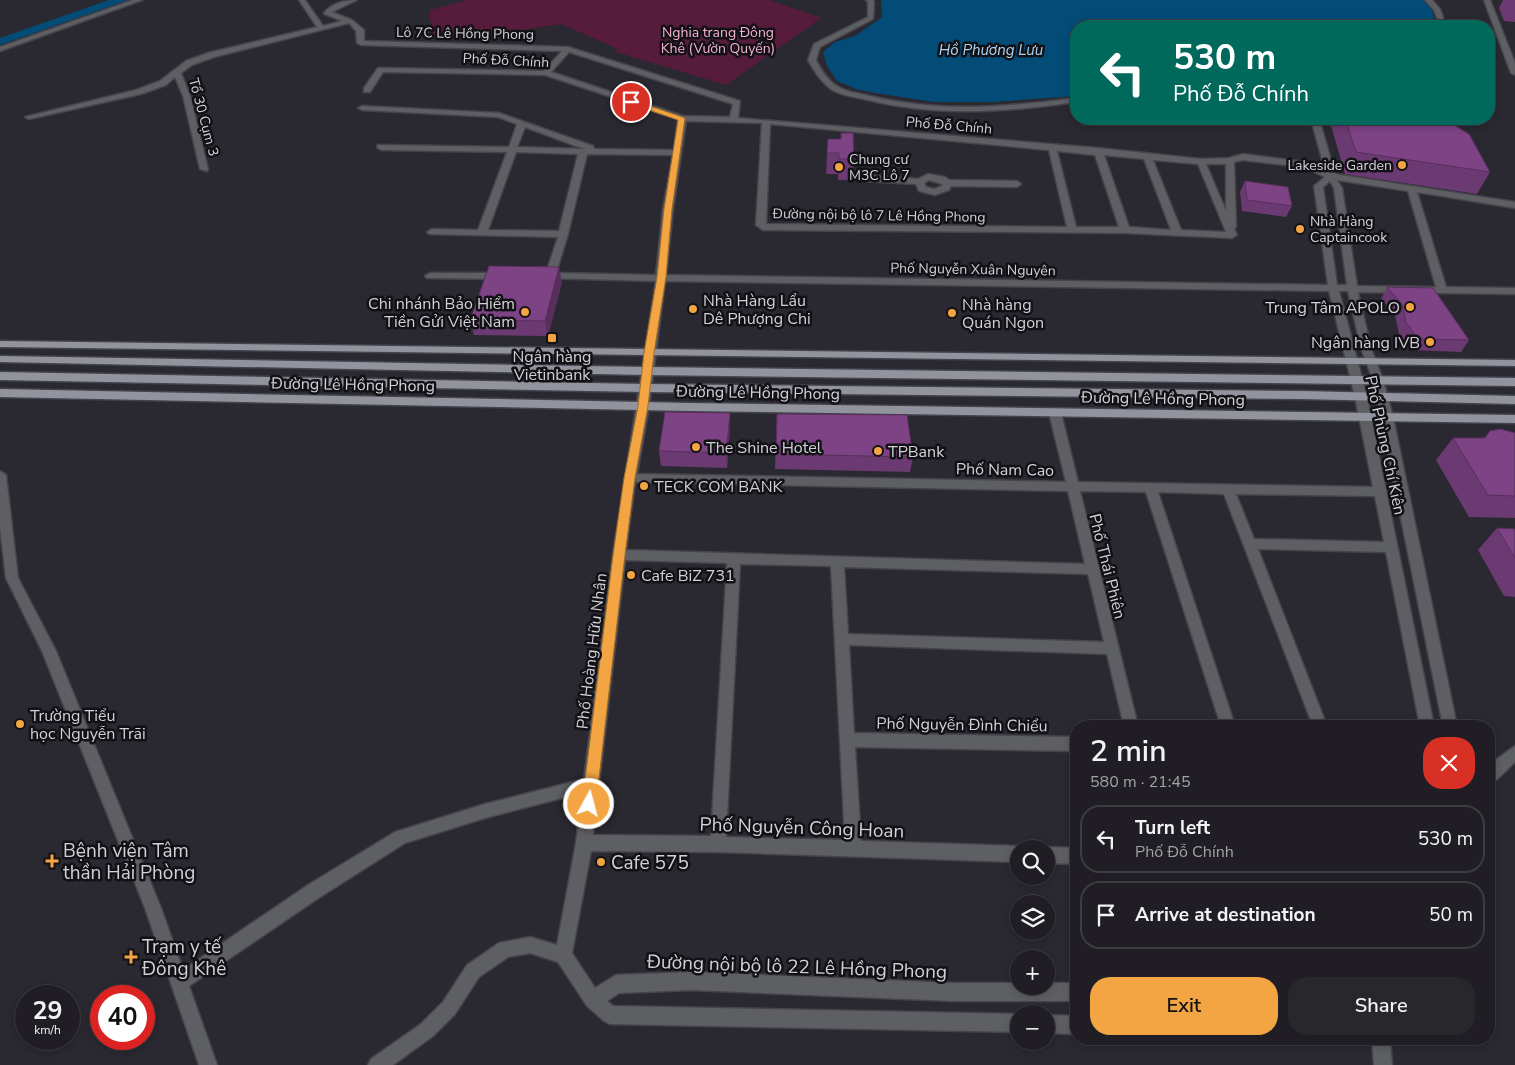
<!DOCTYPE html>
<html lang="en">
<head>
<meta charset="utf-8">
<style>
	body { margin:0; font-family:"Nunito Sans",sans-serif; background:#28272c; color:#f1f3f6; height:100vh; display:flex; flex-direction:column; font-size:19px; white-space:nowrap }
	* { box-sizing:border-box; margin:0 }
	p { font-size:16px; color:#a2a2a6 }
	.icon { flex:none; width:28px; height:28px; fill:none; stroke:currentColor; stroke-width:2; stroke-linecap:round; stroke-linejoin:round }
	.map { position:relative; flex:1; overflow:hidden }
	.details { position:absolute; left:1070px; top:720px; width:425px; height:325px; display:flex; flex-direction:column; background:#201e24; border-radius:20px; box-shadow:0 2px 8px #0003,0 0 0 1px #3d3c41 }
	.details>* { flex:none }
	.hud { position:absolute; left:1070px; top:20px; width:425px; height:105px; border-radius:20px; box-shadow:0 2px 8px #0003,0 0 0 1px #3d3c41; background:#00695c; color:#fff; overflow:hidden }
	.tools { position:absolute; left:1010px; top:840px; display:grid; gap:10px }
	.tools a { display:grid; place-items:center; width:45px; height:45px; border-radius:50%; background:#201e24; box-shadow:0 2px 8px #0003,0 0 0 1px #3d3c41; font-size:25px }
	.speed { position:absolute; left:15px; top:985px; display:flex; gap:10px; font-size:25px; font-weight:700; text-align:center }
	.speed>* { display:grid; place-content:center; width:65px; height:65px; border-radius:50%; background:#201e24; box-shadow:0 2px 8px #0003,0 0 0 1px #3d3c41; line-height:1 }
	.speed small { font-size:12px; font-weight:400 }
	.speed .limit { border:8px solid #d22; background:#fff; color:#111 }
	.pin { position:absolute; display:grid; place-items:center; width:42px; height:42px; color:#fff; margin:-21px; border:2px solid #fff; border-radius:50%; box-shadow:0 1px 5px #0007 }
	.me { position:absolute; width:55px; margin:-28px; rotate:7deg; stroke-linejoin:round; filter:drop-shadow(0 0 4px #0008) }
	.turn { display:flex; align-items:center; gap:18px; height:105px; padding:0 20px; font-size:22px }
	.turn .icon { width:65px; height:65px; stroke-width:2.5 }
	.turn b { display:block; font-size:35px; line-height:42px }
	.round { display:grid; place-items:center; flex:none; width:52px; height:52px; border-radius:20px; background:#28272c }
	.overview { display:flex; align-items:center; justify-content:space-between; height:85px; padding:0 20px }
	h1 { font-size:30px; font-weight:600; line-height:38px }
	.button { display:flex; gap:10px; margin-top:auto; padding:10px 20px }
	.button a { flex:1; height:58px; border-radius:20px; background:#f2a542; color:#111; font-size:20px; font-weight:600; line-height:58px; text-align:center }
	.button a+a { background:#28272c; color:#f1f3f6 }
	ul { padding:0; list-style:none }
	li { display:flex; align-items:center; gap:15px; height:68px; margin:0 10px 8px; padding:0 10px; border:2px solid #3d3c41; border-radius:20px }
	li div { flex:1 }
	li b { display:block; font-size:19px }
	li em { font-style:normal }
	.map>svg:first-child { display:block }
	.green { fill:#571c3c }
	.water { fill:#034c78 }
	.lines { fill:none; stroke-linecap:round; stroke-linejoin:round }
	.minor-casing { stroke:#45434b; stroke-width:3 }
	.major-casing { stroke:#45434b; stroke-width:3 }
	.minor { fill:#5d5f63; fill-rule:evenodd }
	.major { fill:#91949d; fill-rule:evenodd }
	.wall { fill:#6c3a72 }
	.shaded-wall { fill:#582f5c }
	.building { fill:#7d4384; stroke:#582f5c }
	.route { fill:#f2a542; stroke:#9d6b2b }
	.poi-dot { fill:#f2a542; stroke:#121115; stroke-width:2 }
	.labels { text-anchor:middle; stroke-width:5; stroke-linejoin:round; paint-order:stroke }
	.far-park-label { font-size:14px; fill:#f4afcf; stroke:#121115 }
	.far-street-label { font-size:14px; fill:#d2d1d7; stroke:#121115 }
	.far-poi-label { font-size:14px; fill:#d2d1d7; stroke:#121115; text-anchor:start }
	.far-water-label { font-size:15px; font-style:italic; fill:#add3f3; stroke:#121115 }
	.poi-label { font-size:16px; fill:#d2d1d7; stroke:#121115; text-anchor:start }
	.street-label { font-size:16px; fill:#d2d1d7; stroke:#121115 }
	.near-street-label { font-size:19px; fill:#d2d1d7; stroke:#121115 }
	.near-poi-label { font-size:19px; fill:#d2d1d7; stroke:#121115; text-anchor:start }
</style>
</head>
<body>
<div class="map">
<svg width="1515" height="1065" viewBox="0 0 1515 1065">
	<rect width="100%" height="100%" fill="#2a2830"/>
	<polygon class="green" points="468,0 769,0 821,18 726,85 613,51 618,49 561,24 461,39 430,37 434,30 430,20 430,10"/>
	<g class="water">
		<polygon points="109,0 128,0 0,45 0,38"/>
		<polygon points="881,0 1424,0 1431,7 1436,26 1076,26 1076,96 992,102 934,102 875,93 856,89 837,81 827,66 823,52 835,42 855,36 882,17"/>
	</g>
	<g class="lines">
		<g class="minor-casing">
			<g id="minor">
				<polygon points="133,0 142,0 0,51 0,47"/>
				<path d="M299,0H305L323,26L342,21L325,14L324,13C332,3 345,0 357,0L332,12L352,20L364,30V41L568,47L740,101L738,118L1098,148L1201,159L1229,158L1243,154L1305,162L1325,170L1311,119H1319L1335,174L1515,202V208L1417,192L1446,287L1515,288V294L1358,292L1371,348L1383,380L1393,417L1457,726H1443L1373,380L1361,348L1348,291H1339L1367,397L1434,726H1420L1386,552L1258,549L1327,726H1313L1224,494L1158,492L1235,726H1221L1146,492L1080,491L1138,726H1124L1107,654L849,645L854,733L1076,737V751L855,747L861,841L1019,846L1025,849H1019V862L718,852L591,851L572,953L595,988L616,975L691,972L953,983H1019V986H1046V983H1076V1001H953L691,990L619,993L607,1001L613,1006L1019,1014V1032L610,1024L604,1021L587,1006L558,962L530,953L508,957L479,977L455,1014L433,1036L393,1065H368L371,1059L421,1024L443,1002L467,965L499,943L530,937L557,945L576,843L582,793L485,818L405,843L320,897L189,986L217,1065H199L145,908L42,651L6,578L0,528V471L6,475L18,578L56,651L161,908L183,970L308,885L395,832L485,804L584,779L613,555L656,281L542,278V274L546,273L558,237L429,234L427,232L432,229L478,230L507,152L381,150L377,147L378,145L509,147L517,124L498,117L362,110L358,108L362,106L499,113L593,146L594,149L674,150L678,119L545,75L383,72L370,92H364V88L378,68H381L544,71L562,51L361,45L357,43L356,31L349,23L214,57L192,65L181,73L190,96L208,169L207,171L200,169L183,96L175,77L166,85L141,94L29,119L25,117L136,90L160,81L186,61L208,53L317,27ZM569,52L733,104L730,117L683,116L551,72ZM686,121L762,123L756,225L763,230L1125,233L1232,238L1237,235L1234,229L1236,227L1234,162L1243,160L1303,167L1325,177L1314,186L1328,285L666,275L673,209ZM770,124L1049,150L1067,227L766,224ZM525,127L584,149L517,147ZM1057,151L1095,155L1119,227H1076ZM516,152L578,154L559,231L488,230ZM587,154L673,155L663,209L656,275L556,273L568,234ZM1104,155L1144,159L1171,230L1129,227ZM1153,160L1198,164L1226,232L1181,230ZM1206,164H1226V211ZM1337,180L1408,191L1436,287L1357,286L1342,188ZM1330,181L1334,188L1347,285H1337L1323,187ZM665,281L1329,291L1355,397L1373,487L1078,482L1061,413L1055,409L1049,413L1066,482L637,474L649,406ZM635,482L1068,491L1085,564L626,550ZM1236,494L1375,496L1384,542L1254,539ZM625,560L727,563L711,836L593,835ZM740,564L831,566L845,840L726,837ZM844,567L1088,574L1104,642L848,634Z"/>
				<path d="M866,0H873L874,2L873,19L820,47L816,60C821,70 827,80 837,86C847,93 860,93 870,96C939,113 1007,107 1076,98V102C1006,112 937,117 868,100C856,97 842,96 832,90C821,82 814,71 808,60L814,44L868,17V2Z"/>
				<polygon points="1425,0 1432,0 1440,9 1446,26 1440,26 1434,10"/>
				<polygon points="1484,0 1490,0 1515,63 1515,75 1511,73"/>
				<path d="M928,174L945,177L949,180L1017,181L1021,184L1017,187L951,186L949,190L935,195L919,191L916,184L865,181L861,178L865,175L918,179ZM929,180L942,184V186L934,189L926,187L924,183Z"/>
				<polygon points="430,273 503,273 508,276 503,279 427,278 425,276"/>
				<path d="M1515,746V762C1508,768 1495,783 1489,785L1490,764Z"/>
				<polygon points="1046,847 1076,848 1076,864 1046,863 1046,849 1042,849"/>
				<polygon points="1046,1015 1076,1016 1076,1034 1046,1033"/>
				<polygon points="1372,1039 1390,1039 1392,1065 1374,1065"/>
			</g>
		</g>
		<g class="major-casing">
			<g id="major">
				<polygon points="0,341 1515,360 1515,366 0,347"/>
				<polygon points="0,356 647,367 1515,378 1515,386 647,375 0,362"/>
				<polygon points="0,372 645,384 1301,391 1515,396 1515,404 1301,399 645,392 0,380"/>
				<polygon points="0,389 689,403 1515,415 1515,423 689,411 0,397"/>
			</g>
		</g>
		<use href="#minor" class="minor"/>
		<use href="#major" class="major"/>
	</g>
	<g class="wall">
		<polygon points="1503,0 1515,0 1515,22 1504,21 1499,8"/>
		<polygon points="1329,119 1444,119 1490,172 1477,194 1345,174"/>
		<polygon points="841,133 854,159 852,180 838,180 838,174 826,174 828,139 841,139"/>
		<polygon points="1245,181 1292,206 1286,217 1242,211 1240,192"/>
		<polygon points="562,282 548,336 474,335 470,320"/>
		<polygon points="1387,287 1469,340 1461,352 1411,350 1399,334 1395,315 1381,299"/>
		<polygon points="730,413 730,428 727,468 661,466 659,451"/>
		<polygon points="777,414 913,457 910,472 775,469"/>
		<polygon points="1490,431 1515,433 1515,518 1469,517 1436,460 1453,438 1484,438"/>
		<polygon points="1497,528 1515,529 1515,597 1504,596 1478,550"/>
	</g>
	<g class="shaded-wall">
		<polygon points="559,267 562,282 548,336 545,321"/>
		<polygon points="730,413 730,428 727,468 726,453"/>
	</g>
	<g class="building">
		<polygon points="1345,119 1444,119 1469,134 1490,172 1356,152"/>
		<polygon points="841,133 853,133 854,159 839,159 839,153 827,153 828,139 841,139"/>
		<polygon points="1245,181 1288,187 1292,206 1247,200"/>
		<polygon points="489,266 559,267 545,321 470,320"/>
		<polygon points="1387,287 1433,288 1469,340 1418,339 1406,322 1402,304"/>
		<polygon points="665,412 730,413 726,453 659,451"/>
		<polygon points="777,414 907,415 913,457 776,454"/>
		<polygon points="1500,429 1515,433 1515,496 1488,495 1453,438 1485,438 1490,431"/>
		<polygon points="1497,528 1515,529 1515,558"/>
	</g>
	<polygon class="route" points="628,100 633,100 685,118 672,209 666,277 654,353 648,406 635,478 625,555 596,804 594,808 589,810 584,808 582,804 613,555 624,478 638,406 644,353 657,277 664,209 678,120 628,103"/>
	<g class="poi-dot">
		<circle cx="1402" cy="165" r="5"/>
		<circle cx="839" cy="167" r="5"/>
		<circle cx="1300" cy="229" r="5"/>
		<circle cx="1410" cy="307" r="5"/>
		<circle cx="693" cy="309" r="5"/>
		<circle cx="525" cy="312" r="5"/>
		<circle cx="952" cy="313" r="5"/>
		<rect x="547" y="333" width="10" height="10" rx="2.5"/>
		<circle cx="1430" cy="342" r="5"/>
		<circle cx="696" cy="447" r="5"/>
		<circle cx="878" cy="451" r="5"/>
		<circle cx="644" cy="486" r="5"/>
		<circle cx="631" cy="575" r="5"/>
		<circle cx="20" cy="724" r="5"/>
		<path d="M49.5 853.5h5v5h5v5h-5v5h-5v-5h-5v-5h5z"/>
		<circle cx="601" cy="862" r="5"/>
		<path d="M128.5 949.5h5v5h5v5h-5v5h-5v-5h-5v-5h5z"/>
	</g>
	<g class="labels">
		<g class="far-park-label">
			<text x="718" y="37">Nghia trang Đông<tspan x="718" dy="16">Khê (Vườn Quyến)</tspan></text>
		</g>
		<g class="far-street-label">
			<text transform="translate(465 33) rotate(1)" y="5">Lô 7C Lê Hồng Phong</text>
			<text transform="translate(506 60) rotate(3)" y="5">Phố Đỗ Chính</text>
			<text transform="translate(204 117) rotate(75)" y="5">Tổ 30 Cụm 3</text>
			<text transform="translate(949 125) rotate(5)" y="5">Phố Đỗ Chính</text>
			<text transform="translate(879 215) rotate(1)" y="5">Đường nội bộ lô 7 Lê Hồng Phong</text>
			<text transform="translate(973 269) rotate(1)" y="5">Phố Nguyễn Xuân Nguyên</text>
		</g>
		<g class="far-poi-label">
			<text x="849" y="164">Chung cư<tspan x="849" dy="16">M3C Lô 7</tspan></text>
			<text x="1392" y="170" text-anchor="end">Lakeside Garden</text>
			<text x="1310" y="226">Nhà Hàng<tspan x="1310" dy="16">Captaincook</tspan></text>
		</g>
		<g class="far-water-label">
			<text x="991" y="55">Hồ Phương Lưu</text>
		</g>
		<g class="poi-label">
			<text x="703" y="306">Nhà Hàng Lẩu<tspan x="703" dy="18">Dê Phượng Chi</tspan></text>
			<text x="515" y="309" text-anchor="end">Chi nhánh Bảo Hiểm<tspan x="515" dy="18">Tiền Gửi Việt Nam</tspan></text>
			<text x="962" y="310">Nhà hàng<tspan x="962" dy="18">Quán Ngon</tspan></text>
			<text x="1400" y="313" text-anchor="end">Trung Tâm APOLO</text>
			<text x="1420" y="348" text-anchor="end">Ngân hàng IVB</text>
			<text x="552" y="362" text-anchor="middle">Ngân hàng<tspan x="552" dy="18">Vietinbank</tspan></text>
			<text x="706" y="453">The Shine Hotel</text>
			<text x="888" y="457">TPBank</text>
			<text x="654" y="492">TECK COM BANK</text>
			<text x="641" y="581">Cafe BiZ 731</text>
			<text x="30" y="721">Trường Tiểu<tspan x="30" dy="18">học Nguyễn Trãi</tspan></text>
		</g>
		<g class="street-label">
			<text transform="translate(353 384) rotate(1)" y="6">Đường Lê Hồng Phong</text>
			<text transform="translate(758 392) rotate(1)" y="6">Đường Lê Hồng Phong</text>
			<text transform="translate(1163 398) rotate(1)" y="6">Đường Lê Hồng Phong</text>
			<text transform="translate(1386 445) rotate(78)" y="6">Phố Phùng Chí Kiên</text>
			<text transform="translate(1005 469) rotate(1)" y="6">Phố Nam Cao</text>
			<text transform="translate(1108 566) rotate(76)" y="6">Phố Thái Phiên</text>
			<text transform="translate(591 651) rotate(-83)" y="6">Phố Hoàng Hữu Nhân</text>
			<text transform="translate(962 724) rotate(1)" y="6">Phố Nguyễn Đình Chiểu</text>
		</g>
		<g class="near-street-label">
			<text transform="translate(802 827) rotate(2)" y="7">Phố Nguyễn Công Hoan</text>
			<text transform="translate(797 966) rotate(2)" y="7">Đường nội bộ lô 22 Lê Hồng Phong</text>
		</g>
		<g class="near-poi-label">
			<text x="63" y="857">Bệnh viện Tâm<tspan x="63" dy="22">thần Hải Phòng</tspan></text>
			<text x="611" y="869">Cafe 575</text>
			<text x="142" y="953">Trạm y tế<tspan x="142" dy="22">Đông Khê</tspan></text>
		</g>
	</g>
</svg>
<div class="tools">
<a><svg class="icon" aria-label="search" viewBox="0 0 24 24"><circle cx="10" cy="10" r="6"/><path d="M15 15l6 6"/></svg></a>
<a><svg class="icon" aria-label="layers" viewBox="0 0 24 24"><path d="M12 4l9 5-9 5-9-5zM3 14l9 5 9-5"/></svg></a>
<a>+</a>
<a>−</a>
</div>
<div class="speed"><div>29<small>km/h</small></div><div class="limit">40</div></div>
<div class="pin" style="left:631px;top:102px;background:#d93025"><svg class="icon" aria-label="arrive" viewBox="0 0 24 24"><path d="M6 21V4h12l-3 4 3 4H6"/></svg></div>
<svg class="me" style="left:589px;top:804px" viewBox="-20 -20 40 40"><circle r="17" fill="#f2a542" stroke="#fff" stroke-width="3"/><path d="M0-11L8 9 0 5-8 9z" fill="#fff"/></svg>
<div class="hud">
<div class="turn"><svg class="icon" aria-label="left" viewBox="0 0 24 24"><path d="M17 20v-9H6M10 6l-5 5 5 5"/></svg><div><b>530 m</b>Phố Đỗ Chính</div></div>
</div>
<section class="details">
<div class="overview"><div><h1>2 min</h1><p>580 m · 21:45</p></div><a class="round" style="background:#d93025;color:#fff"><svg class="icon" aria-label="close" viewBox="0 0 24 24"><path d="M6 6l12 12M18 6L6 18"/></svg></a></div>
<ul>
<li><svg class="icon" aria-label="left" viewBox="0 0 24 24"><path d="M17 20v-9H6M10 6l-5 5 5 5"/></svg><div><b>Turn left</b><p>Phố Đỗ Chính</p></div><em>530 m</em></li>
<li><svg class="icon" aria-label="arrive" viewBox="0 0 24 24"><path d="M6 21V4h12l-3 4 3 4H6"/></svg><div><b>Arrive at destination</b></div><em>50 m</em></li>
</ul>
<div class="button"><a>Exit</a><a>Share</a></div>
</section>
</div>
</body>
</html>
